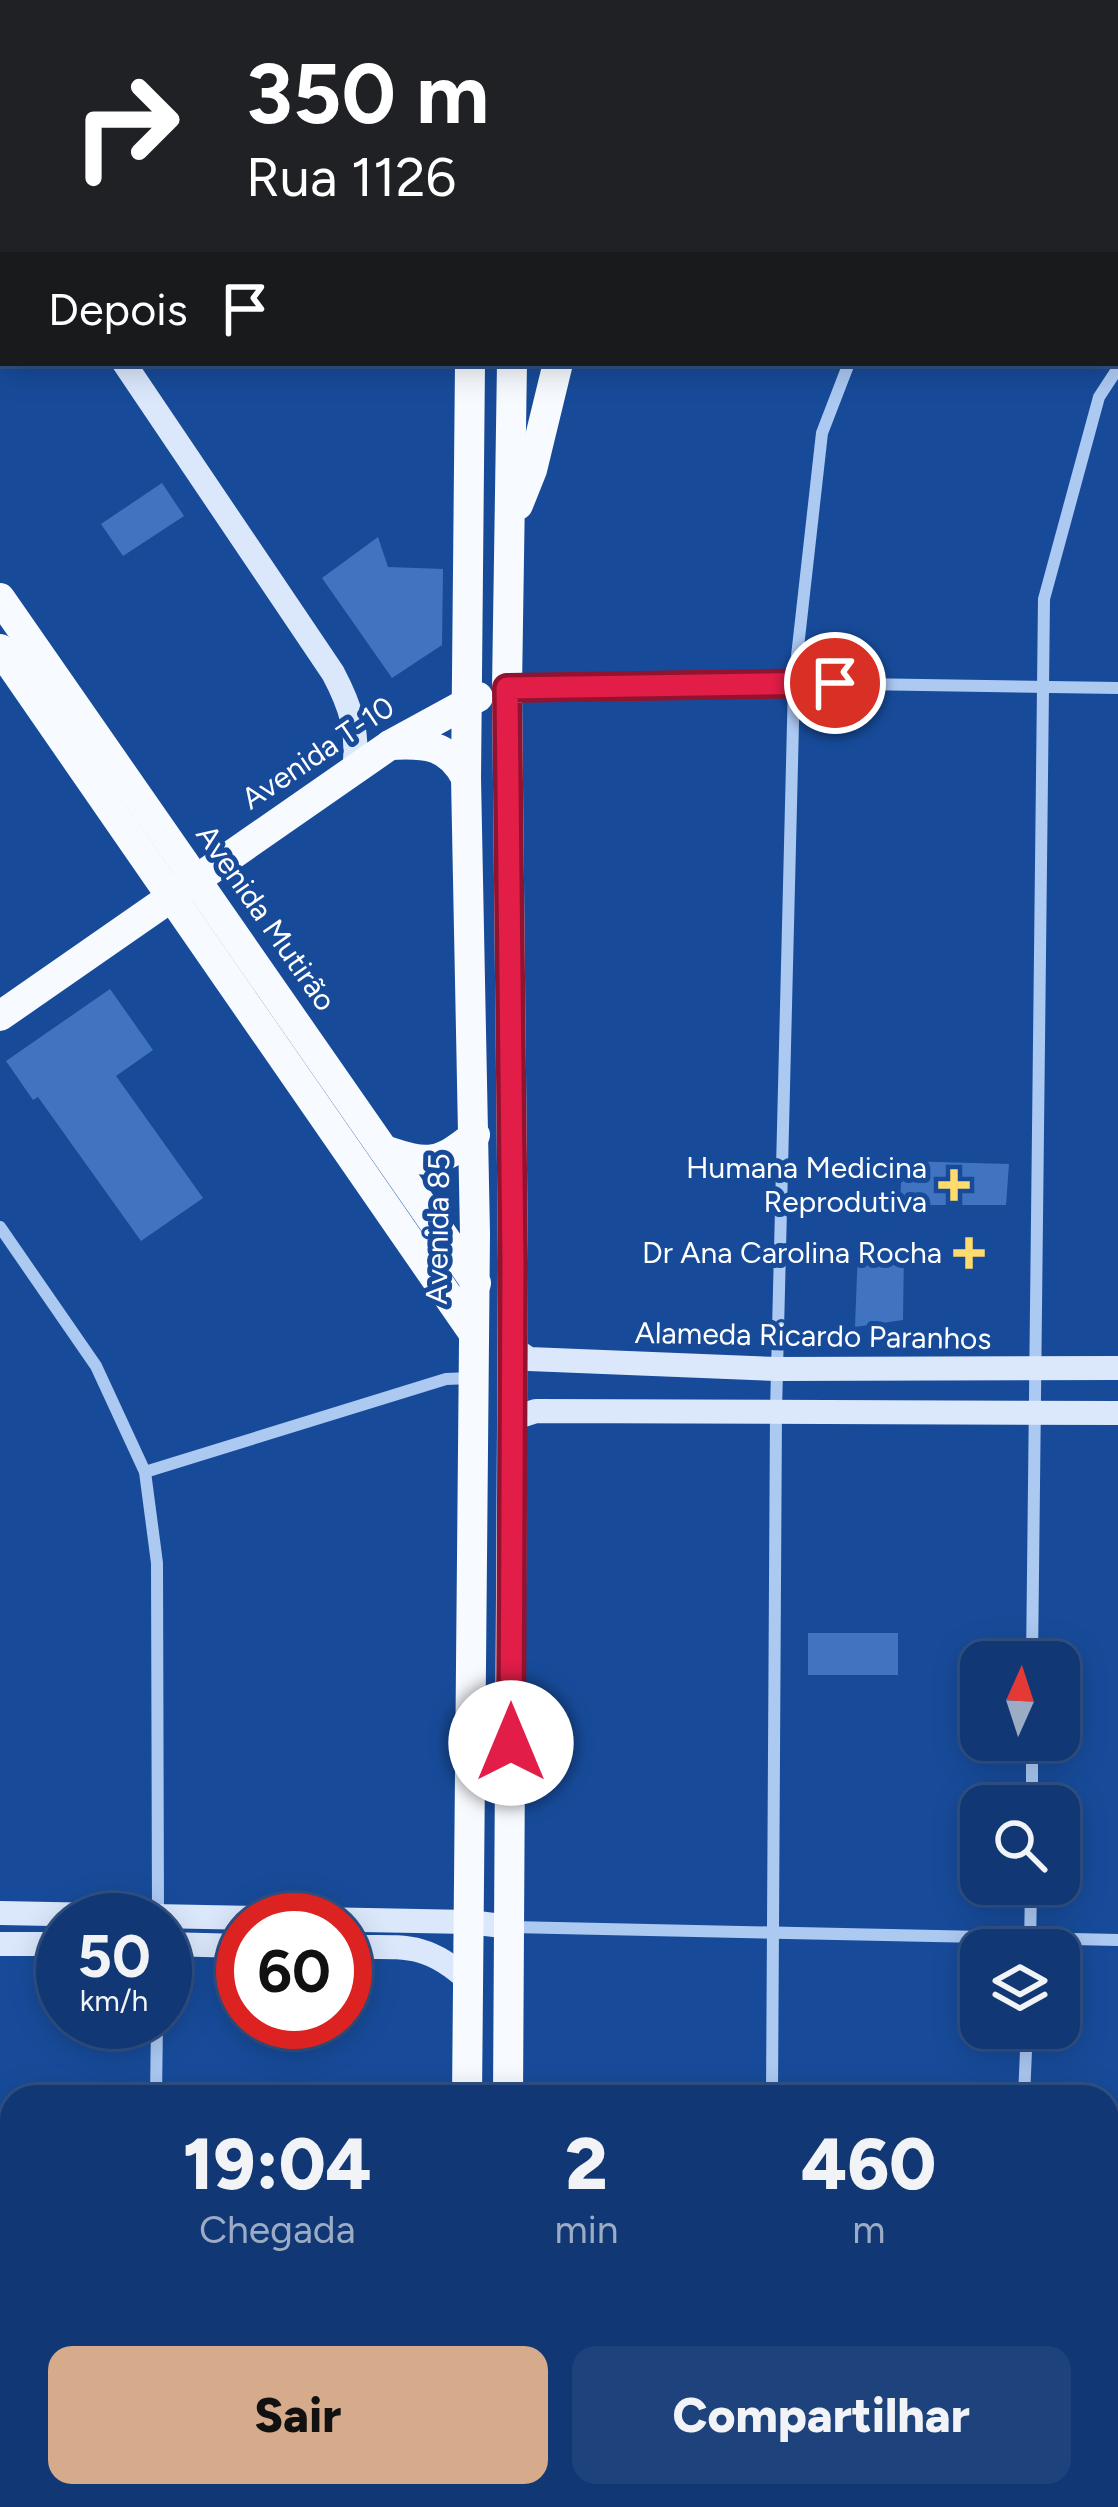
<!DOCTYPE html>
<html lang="pt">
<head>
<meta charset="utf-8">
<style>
	body { margin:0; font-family:Figtree,sans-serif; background:#1e437c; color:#f1f3f6; height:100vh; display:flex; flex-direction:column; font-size:45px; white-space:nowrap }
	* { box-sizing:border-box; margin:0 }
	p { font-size:39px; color:#9cacc5 }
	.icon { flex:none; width:66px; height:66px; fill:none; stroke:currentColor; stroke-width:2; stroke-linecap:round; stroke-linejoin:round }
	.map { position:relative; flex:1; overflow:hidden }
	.panel { position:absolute; left:0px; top:2085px; width:1119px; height:423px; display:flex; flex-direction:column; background:#113874; border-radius:36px 36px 0 0; box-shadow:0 6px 30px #0003,0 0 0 3px #305286 }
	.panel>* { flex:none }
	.top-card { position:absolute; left:0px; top:0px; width:1119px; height:366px; box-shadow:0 6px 30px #0003,0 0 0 3px #305286; background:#202124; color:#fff; overflow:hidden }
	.needle { width:78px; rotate:3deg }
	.controls { position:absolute; left:960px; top:1641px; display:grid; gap:24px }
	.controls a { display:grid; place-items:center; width:120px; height:120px; border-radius:24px; background:#113874; box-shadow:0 6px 30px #0003,0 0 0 3px #305286; font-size:60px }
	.speed { position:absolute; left:36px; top:1893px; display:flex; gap:24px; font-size:60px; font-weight:700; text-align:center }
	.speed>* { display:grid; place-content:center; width:156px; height:156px; border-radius:50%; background:#113874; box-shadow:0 6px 30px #0003,0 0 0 3px #305286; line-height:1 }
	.speed small { font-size:30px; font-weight:400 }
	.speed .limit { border:18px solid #d22; background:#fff; color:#111 }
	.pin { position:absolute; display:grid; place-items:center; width:102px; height:102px; color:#fff; margin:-51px; border:6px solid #fff; border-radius:50%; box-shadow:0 3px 12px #0007 }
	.me { position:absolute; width:132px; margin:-66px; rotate:0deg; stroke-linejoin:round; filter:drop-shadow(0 0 9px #0008) }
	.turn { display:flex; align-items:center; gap:42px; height:252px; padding:0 48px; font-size:54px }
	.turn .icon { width:156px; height:156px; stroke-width:2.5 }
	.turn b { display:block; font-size:84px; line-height:102px }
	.then { display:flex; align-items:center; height:114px; padding:0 48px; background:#0003; gap:24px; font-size:45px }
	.eta { display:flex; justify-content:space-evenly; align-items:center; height:204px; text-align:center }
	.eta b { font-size:72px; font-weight:800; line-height:84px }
	.primary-button { display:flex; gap:24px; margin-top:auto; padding:24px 48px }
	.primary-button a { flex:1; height:138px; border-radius:24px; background:#d6ab8b; color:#111; font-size:48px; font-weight:800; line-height:138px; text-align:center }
	.primary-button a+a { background:#1e437c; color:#f1f3f6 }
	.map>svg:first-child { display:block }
	.building { fill:#4074c1 }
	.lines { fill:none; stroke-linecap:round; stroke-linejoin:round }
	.street { stroke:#acc9f2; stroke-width:12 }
	.secondary { stroke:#dbe8fc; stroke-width:24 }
	.primary { stroke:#f7faff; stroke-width:30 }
	.route-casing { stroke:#92132f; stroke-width:30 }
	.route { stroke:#e11d48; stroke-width:21 }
	.poi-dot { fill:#ffdb6d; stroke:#174b9a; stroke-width:4.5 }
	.labels { text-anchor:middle; stroke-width:10; stroke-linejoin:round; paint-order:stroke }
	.street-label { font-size:30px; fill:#fff; stroke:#174b9a }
	.poi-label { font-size:30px; fill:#fff; stroke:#174b9a; text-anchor:end }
</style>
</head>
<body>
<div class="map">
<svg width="1118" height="2507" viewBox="0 0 1118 2507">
	<rect width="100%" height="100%" fill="#174b9a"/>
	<g class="building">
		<polygon points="162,483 184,516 123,556 101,524"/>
		<polygon points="378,537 388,567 443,569 442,645 392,678 322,578"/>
		<polygon points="110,989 153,1050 116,1076 203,1198 141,1241 38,1097 33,1100 6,1061"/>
		<polygon points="902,1161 1009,1164 1006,1205 900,1205"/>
		<polygon points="858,1248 904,1248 903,1320 855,1327"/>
		<rect x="808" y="1633" width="90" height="42"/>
	</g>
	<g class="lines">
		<g class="street">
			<polyline points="896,0 900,3"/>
			<polyline points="1088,3 1091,0"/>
			<polyline points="1116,179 1118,180"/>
			<polyline points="507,688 794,683 1118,688"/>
			<polyline points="0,1227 96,1366 145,1472 157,1563 158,1917"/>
			<polyline points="145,1472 446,1379 471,1378"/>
			<polyline points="1032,1662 1044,599 1099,397 1118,368"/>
			<polyline points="1032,1806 1032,1740"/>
			<polyline points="511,1927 1118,1940"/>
			<polyline points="1030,1950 1031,1884"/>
			<polyline points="156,2097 157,2022"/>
			<polyline points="772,2097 776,1411 794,683 822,433 849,363"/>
			<polyline points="1024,2097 1027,2028"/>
			<polyline points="151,2507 152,2496"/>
			<polyline points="766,2507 766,2496"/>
			<polyline points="1006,2507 1007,2496"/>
		</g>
		<g class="secondary">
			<polyline points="248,3 248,0"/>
			<polyline points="0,180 3,185"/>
			<path d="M124,363L333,673C351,707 359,732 354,770"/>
			<polyline points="511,1347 529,1359 777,1369 1118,1368"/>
			<polyline points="511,1419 536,1411 1118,1413"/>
			<polyline points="0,1913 469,1922 511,1927"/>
			<polyline points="0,1944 63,1944"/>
			<polyline points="165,1944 243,1946"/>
			<path d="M345,1947C402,1948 425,1940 469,1981"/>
		</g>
		<g class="primary">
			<polyline points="460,3 463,0"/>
			<polyline points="517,3 517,0"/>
			<polyline points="677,3 679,0"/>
			<polyline points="728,3 731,0"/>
			<polyline points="0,346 3,344"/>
			<polyline points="518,505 532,470 558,363"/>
			<polyline points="0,598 476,1283"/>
			<polyline points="0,649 472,1331"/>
			<path d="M390,745C425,743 449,744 466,778"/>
			<polyline points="0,1016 390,745 478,697"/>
			<path d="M384,1150C428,1165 438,1165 475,1135"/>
			<polyline points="467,2097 475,1234 466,778 470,363"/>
			<polyline points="508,2097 513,1264 507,688 512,363"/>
			<polyline points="461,2507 462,2496"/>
			<polyline points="503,2507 503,2496"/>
		</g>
	</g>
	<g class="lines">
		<g class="route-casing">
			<polyline id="route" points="511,1743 513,1264 507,688 835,683"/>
		</g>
		<use href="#route" class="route"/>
	</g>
	<g class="poi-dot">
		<path d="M948 1167h12v12h12v12h-12v12h-12v-12h-12v-12h12z"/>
		<path d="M963 1235h12v12h12v12h-12v12h-12v-12h-12v-12h12z"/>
	</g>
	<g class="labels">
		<g class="street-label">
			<text transform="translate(318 753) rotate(-34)" y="10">Avenida T-10</text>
			<text transform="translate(266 918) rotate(55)" y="10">Avenida Mutirão</text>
			<text transform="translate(438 1229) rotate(-89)" y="10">Avenida 85</text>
			<text transform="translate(813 1336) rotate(1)" y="10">Alameda Ricardo Paranhos</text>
		</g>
		<g class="poi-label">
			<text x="927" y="1178">Humana Medicina<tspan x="927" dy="34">Reprodutiva</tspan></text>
			<text x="942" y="1263">Dr Ana Carolina Rocha</text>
		</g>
	</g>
</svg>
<div class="controls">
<a><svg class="needle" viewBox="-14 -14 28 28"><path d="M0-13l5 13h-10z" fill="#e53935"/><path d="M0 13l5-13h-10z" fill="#9cacc5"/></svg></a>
<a><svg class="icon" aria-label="search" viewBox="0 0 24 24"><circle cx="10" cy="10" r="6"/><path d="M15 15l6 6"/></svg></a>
<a><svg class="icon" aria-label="layers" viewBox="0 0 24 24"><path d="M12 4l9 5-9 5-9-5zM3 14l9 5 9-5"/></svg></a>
</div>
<div class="speed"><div>50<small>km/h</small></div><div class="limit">60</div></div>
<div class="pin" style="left:835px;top:683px;background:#d93025"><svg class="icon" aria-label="arrive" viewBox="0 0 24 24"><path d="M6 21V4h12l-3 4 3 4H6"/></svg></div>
<svg class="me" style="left:511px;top:1743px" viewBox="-20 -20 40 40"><circle r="19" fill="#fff"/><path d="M0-13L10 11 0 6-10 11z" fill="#e11d48"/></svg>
<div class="top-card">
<div class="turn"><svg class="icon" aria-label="right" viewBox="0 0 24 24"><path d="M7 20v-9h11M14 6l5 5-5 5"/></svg><div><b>350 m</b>Rua 1126</div></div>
<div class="then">Depois<svg class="icon" aria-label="arrive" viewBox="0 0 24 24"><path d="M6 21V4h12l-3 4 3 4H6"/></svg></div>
</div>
<section class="panel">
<div class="eta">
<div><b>19:04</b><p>Chegada</p></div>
<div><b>2</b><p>min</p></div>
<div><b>460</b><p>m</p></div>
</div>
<div class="primary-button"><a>Sair</a><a>Compartilhar</a></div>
</section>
</div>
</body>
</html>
